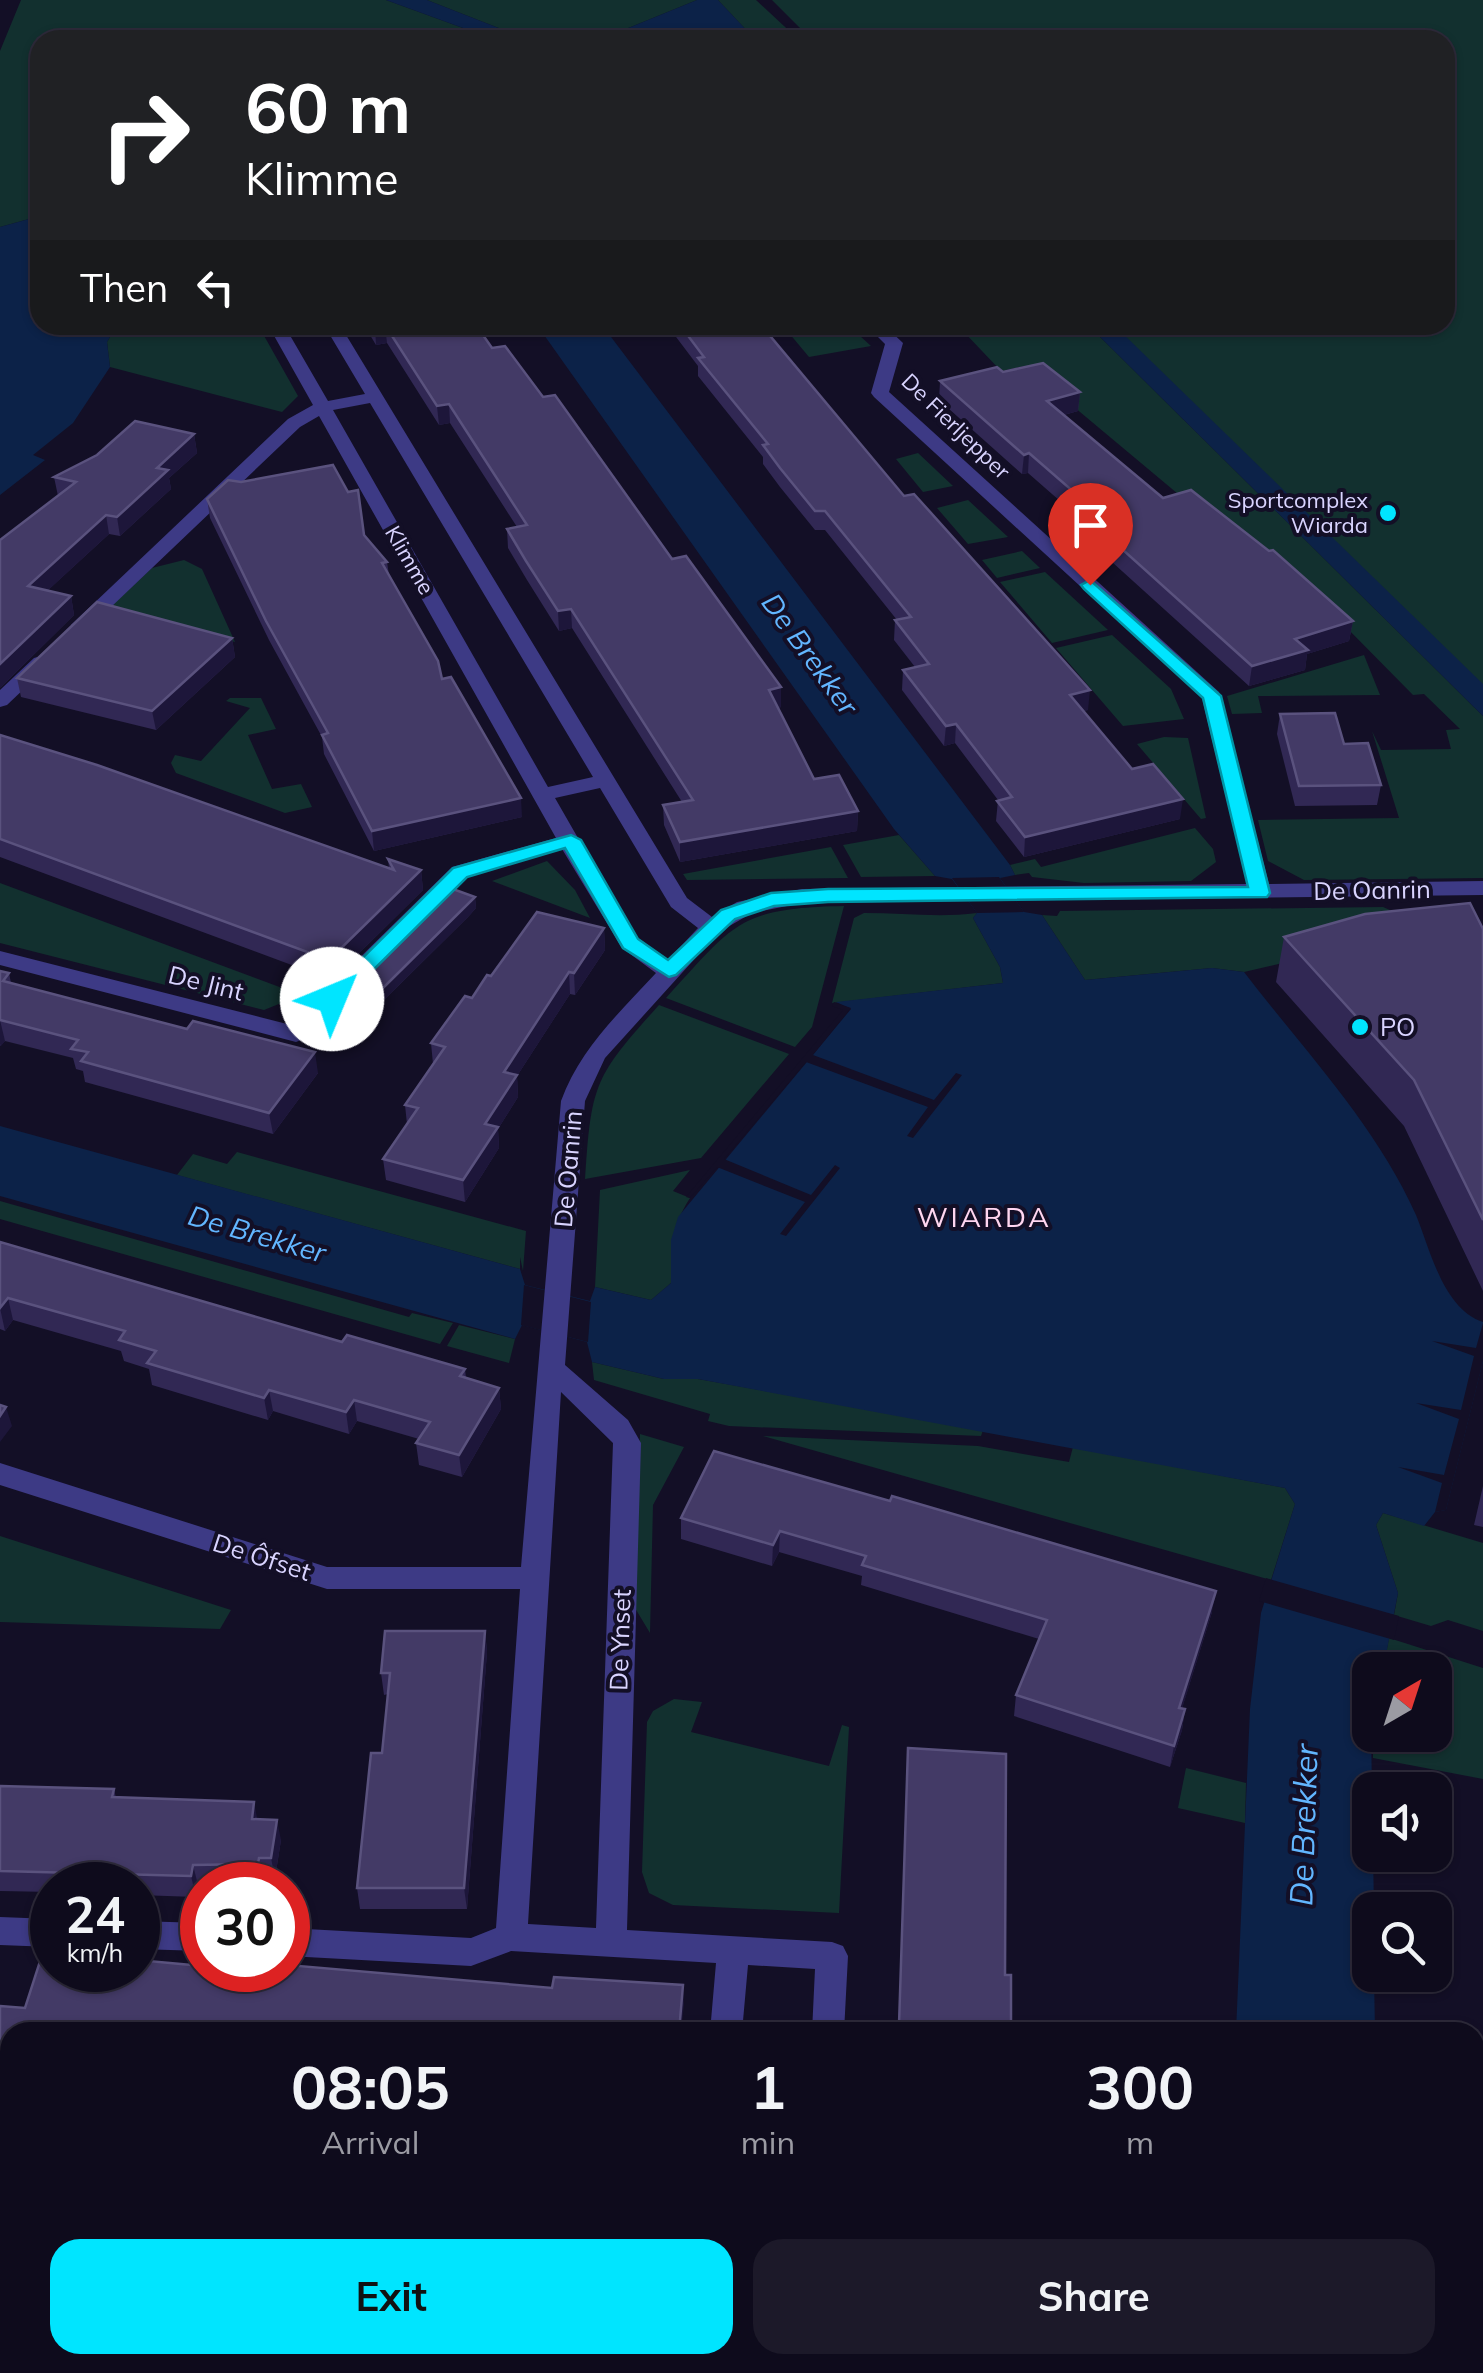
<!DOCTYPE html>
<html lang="en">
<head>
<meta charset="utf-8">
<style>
	body { margin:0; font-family:Mulish,sans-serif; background:#1c1929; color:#f1f3f6; height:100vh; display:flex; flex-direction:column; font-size:38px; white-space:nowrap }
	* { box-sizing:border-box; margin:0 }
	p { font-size:32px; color:#9b9ba3 }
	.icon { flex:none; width:55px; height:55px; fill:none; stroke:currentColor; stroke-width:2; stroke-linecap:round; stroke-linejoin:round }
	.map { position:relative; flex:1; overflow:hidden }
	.sheet { position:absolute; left:0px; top:2022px; width:1485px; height:352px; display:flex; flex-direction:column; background:#0e0b1c; border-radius:30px 30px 0 0; box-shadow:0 2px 8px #0004,0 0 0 2px #2e2b3b }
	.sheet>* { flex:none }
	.guide { position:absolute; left:30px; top:30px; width:1425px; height:305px; border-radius:30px; box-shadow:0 2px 8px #0004,0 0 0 2px #2e2b3b; background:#202124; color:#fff; overflow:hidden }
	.needle { width:65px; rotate:39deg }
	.tools { position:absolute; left:1352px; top:1652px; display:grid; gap:20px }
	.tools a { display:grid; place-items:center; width:100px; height:100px; border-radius:20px; background:#0e0b1c; box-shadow:0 2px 8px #0004,0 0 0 2px #2e2b3b; font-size:50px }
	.speed { position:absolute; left:30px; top:1862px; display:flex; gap:20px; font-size:50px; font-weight:700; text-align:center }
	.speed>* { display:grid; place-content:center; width:130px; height:130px; border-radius:50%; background:#0e0b1c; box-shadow:0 2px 8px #0004,0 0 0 2px #2e2b3b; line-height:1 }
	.speed small { font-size:25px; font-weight:400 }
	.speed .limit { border:15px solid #d22; background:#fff; color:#111 }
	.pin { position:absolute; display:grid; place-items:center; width:85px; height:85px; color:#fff; margin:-102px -42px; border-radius:50% 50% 50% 0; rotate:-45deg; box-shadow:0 0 10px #0007 }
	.pin .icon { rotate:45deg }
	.me { position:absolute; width:110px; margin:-55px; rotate:45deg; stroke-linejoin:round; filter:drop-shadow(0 0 8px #0008) }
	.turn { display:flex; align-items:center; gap:35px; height:210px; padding:0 50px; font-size:45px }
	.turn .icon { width:130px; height:130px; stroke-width:2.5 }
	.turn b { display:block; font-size:70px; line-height:85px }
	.then { display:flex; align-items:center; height:95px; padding:0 50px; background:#0003; gap:20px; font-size:38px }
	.eta { display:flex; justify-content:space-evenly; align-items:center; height:170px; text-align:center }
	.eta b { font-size:60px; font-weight:700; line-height:70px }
	.action { display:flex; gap:20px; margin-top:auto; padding:20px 50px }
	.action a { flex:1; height:115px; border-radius:30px; background:#00e5ff; color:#111; font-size:40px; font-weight:700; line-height:115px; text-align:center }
	.action a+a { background:#1c1929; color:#f1f3f6 }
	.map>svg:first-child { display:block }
	.green { fill:#12302f }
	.water { fill:#0c2248 }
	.pier { fill:#130f26 }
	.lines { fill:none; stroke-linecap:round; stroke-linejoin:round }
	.minor { fill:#3d3a85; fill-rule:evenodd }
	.wall { fill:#312854 }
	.shaded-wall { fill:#1d163a }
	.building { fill:#433a66; stroke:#5a527e; stroke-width:2.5 }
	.route { fill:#00e5ff; stroke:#0095a6; stroke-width:2.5 }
	.poi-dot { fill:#00e5ff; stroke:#130f26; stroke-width:4 }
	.labels { text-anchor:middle; stroke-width:8; stroke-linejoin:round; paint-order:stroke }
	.far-street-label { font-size:22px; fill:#d9d4ff; stroke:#130f26 }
	.far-poi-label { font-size:22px; fill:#d9d4ff; stroke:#130f26; text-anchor:end }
	.street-label { font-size:25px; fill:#d9d4ff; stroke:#130f26 }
	.poi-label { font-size:25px; fill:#d9d4ff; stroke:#130f26; text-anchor:start }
	.water-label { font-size:28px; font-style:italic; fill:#62b6ff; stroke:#130f26 }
	.neighbourhood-label { font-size:28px; letter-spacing:2.5px; fill:#ffd6f0; stroke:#130f26 }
	.near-water-label { font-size:32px; font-style:italic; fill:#62b6ff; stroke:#130f26 }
</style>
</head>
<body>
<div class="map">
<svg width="1483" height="2373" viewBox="0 0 1483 2373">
	<rect width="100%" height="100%" fill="#130f26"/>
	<g class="green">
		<polygon points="21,0 386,0 496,40 40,40 40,216 0,227 0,51"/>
		<polygon points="427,0 697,0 599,40 529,40"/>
		<polygon points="718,0 756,0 799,40 741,40 738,38 750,34"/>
		<polygon points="772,0 1483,0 1483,700 1102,325 1445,325 1445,40 812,40"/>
		<polygon points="117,325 258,325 298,396 282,412 110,367 107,342"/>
		<polygon points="826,325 848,325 871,346 809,357 789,333"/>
		<polygon points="992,325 1088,325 1483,716 1483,878 1304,880 1268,861 1258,820 1399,818 1372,731 1381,750 1451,749 1446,730 1460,729 1424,694 1413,695 1270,550 1251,555 1025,366 1001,371 963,331"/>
		<polygon points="918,453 953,486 923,492 896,459"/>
		<polygon points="968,500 1008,537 968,544 937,508"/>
		<polygon points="1022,551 1040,568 997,578 982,560"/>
		<polygon points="184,560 202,569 235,642 106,611 152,568"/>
		<polygon points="1045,572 1108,630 1052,643 1000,582"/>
		<polygon points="1112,635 1171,689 1184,719 1123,726 1056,648"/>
		<polygon points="1364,655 1380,695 1258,696 1262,713 1232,714 1227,696"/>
		<polygon points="230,698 261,698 276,729 248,735 272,789 301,784 312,807 285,813 176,773 171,763 175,755 201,761 250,708 226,701"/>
		<polygon points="1164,737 1188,738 1206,818 1201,819 1137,744"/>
		<polygon points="1195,828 1213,849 1216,862 1191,881 1084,883 1032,877 1029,873 1015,875 1010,865 1035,859 1041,867"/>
		<polygon points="899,835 935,876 861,877 843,845"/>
		<polygon points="831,847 848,878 687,880 683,874"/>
		<polygon points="547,861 575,890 590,918 492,881"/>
		<polygon points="0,883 301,995 264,1010 0,943"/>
		<path d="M844,906L812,1027L795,1047L666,998C734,924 738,908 844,906Z"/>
		<polygon points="1383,907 1431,928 1244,972 1212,968 1085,980 1042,915 1057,916 1060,911"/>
		<path d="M864,913C902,913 940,918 977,913L973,918L1000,967L1003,983L832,1003L854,918Z"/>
		<path d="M659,1005L789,1054L701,1158L585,1179C591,1083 595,1076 659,1005Z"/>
		<polygon points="237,1152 526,1231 523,1271 520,1257 520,1269 177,1175 193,1154 227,1164"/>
		<path d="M690,1170L673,1191L690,1198C671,1227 671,1250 671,1283L651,1300L595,1287L600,1190Z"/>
		<polygon points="0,1201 409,1317 412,1313 453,1323 440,1344 0,1219"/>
		<polygon points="459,1325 515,1339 509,1363 447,1346"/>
		<polygon points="592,1362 664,1379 698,1379 983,1430 981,1436 729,1426 708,1421 710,1414 594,1380"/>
		<polygon points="640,1434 684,1447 653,1505 650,1633 635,1608"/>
		<polygon points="763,1436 978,1446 1069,1462 1073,1447 1285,1488 1295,1504 1271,1580"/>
		<polygon points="1383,1513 1483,1543 1483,1631 1448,1620 1431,1626 1394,1615 1398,1593 1376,1525"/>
		<polygon points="0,1536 231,1610 220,1629 0,1622"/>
		<polygon points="1389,1638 1483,1668 1483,1779 1373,1758 1373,1735 1435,1735 1435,1670 1383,1670"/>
		<polygon points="674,1699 702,1702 691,1732 829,1766 842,1725 849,1727 839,1913 673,1905 649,1893 642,1872 647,1722 653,1711"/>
		<polygon points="1186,1768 1246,1783 1245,1823 1178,1808"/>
	</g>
	<g class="water">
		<polygon points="386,0 427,0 529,40 496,40"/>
		<polygon points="697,0 718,0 751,35 727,40 599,40"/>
		<polygon points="40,216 40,325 117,325 107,342 110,367 73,423 33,455 45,460 0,495 0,227"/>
		<path d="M537,325H602L1010,865L1015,875L1000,878L1024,912L1042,915L1085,980L1212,968L1244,972C1303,1049 1376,1125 1416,1215C1430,1249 1443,1309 1483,1322V1361L1446,1510L1435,1512L1424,1526L1383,1513L1376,1525L1398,1593L1383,1670H1370L1374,1910H1370V1975H1374L1375,2032H1236L1250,1709L1261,1613L1295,1504L1285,1488L698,1379H664L592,1362L587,1342L522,1325L515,1339L0,1196V1126L520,1269L525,1285L590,1301L595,1287L651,1300L671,1283V1240L678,1217L851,1009L836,1002L1003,983L1000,967L973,918L977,913L952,879L935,876L894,829Z"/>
		<polygon points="1088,325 1114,325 1483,684 1483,716"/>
		<rect x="0" y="2214" width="10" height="145"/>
		<polygon points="272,2365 660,2365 659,2373 358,2373"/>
		<polygon points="1222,2365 1377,2365 1377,2373 1221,2373"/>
	</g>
	<g class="pier">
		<polygon points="999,877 1024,912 977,913 952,878"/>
		<polygon points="834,1002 851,1008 813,1055 934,1100 956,1073 962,1075 913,1138 907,1136 928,1107 806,1062 724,1159 811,1195 835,1165 840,1168 786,1236 780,1234 805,1202 717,1167 690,1198 686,1197 843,1010 832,1006"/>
		<polygon points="524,1285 591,1302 588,1342 521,1325"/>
		<polygon points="1483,1323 1483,1361 1446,1510 1435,1512 1442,1483 1398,1467 1444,1475 1459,1419 1416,1403 1461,1410 1474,1356 1432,1341 1476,1348"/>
		<polygon points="1266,1578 1399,1616 1394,1640 1259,1601"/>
	</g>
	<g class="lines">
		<g class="minor">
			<path d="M268,325H284L328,401L365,394L324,325H340L687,898L712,917L737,902L802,889L1247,884L1202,698L874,397L871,393L885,344L866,325H884L903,343L889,392L1219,692L1269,884L1483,881V895L802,903L752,913L719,932L605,1058L585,1101L565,1365L628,1420L641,1443L627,1930L832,1942L843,1946L848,1956L844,2032H812L815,1969L748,1965L742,2032H710L716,1963L511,1951L471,1966L288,1956V1928L471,1938L496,1928L520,1589H327L0,1485V1463L327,1567H521L561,1101C580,1049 619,1013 656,973L622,948L562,849L468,877L304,1039L296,1042L0,965V951L291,1025L452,867L556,838L319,416L300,427L88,629L81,631L71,625L288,419L313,405ZM370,403L593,777L548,787L333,410ZM600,788L671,907L698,928L668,960L638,938L625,920L555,798ZM561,1392L613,1443L596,1928L528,1924Z"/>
			<polygon points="41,656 51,662 48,666 7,705 0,707 0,690 34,658"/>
			<polygon points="0,1917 52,1919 52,1947 0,1945"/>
			<polygon points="138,1921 202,1923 202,1951 138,1949"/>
			<polygon points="681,2365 717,2365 716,2373 680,2373"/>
			<rect x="791" y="2365" width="36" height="8"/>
		</g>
	</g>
	<g class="wall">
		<polygon points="364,325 476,325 492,348 543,397 672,559 781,687 781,707 778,708 814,779 858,811 857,831 680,862 664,825 663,805 682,802 572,628 559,631 527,580 508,548 507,529 517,527 450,423 439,425 387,343 376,345"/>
		<polygon points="667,325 761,325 904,496 1088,710 1083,711 1132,769 1180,819 1024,857 996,821 998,800 955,743 944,746 902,690 903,670 915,667 894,640 895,620 897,620 825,530 815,530 780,487 763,464 763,457 698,376 698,366"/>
		<polygon points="940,381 1080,392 1078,411 1064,415 1163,498 1353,621 1349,641 1307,654 1305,670 1249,686 1091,543 1092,529 1028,473 1022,474 939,400"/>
		<polygon points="194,434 197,453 169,478 171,489 120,536 109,534 48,590 71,596 74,615 0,688 58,496 54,477"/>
		<polygon points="207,499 364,535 387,562 389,575 442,679 522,817 374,851 324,754 322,737 269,640 210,518"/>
		<polygon points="232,638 235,657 156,730 21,697 17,678"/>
		<polygon points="1280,714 1344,744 1381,785 1377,805 1295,806 1277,734"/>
		<polygon points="0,735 389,868 388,859 421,870 423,890 332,980 0,857"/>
		<polygon points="475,897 476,908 468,917 385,999 359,990 358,979"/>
		<polygon points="604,928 605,950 575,995 570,994 517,1076 518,1097 498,1129 499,1148 465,1202 386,1180 383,1159 407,1124 405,1105 433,1064 431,1043 491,976"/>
		<polygon points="1483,929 1483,1291 1404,1126 1276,982 1284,937"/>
		<polygon points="0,971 9,973 11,983 318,1073 273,1134 85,1082 83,1071 76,1069 73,1058 5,1041 0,1046"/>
		<polygon points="0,1242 342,1342 465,1369 466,1378 499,1388 501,1409 462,1477 419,1465 416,1443 419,1439 357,1421 349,1434 273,1411 268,1420 152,1385 149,1369 124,1361 121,1351 13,1320 5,1331 0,1329"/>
		<polygon points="714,1451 1212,1612 1182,1708 1185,1709 1182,1730 1170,1767 1014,1716 1016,1695 1039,1639 861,1585 862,1576 779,1552 772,1566 681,1539 681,1518"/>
		<polygon points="1483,1486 1483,1527 1474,1525"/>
		<polygon points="485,1631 487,1652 467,1909 360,1909 357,1888 382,1753 388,1694 384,1695 381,1673"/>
		<polygon points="0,1786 114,1789 116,1798 258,1819 281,1840 275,1878 263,1879 263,1884 198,1885 196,1897 138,1895 138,1885 52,1885 52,1892 0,1891"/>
		<polygon points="684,2004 10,2032 10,2107 0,2106 0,2006 25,2008"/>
	</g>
	<g class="shaded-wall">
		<polygon points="385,325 387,343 376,345 375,327"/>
		<polygon points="1080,392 1078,411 1045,420 1047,401"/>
		<polygon points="449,404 450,423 439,425 437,406"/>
		<polygon points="194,434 197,453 169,478 171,489 120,536 117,517 157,468"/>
		<polygon points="1029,453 1028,473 1022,474 1024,455"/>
		<polygon points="106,515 109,534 32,605 28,586"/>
		<polygon points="71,596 74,615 0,688 0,664"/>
		<polygon points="571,609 572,628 559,631 558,611"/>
		<polygon points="1353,621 1349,641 1307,654 1305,670 1249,686 1252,666 1295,639"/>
		<polygon points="232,638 235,657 156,730 152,711"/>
		<polygon points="781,687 781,707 769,710 769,690"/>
		<polygon points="1090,690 1088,710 1068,715 1070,695"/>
		<polygon points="956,724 955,743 944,746 946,726"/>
		<polygon points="521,798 522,817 374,851 372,831"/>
		<polygon points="1183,799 1180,819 1024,857 1025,837"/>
		<polygon points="858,811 857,831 680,862 680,842"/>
		<polygon points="421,870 423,890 332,980 329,960"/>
		<polygon points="475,897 476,908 468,917 385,999 383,988"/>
		<polygon points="604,928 605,950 575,995 574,973"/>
		<polygon points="569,972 570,994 517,1076 518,1097 498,1129 499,1148 465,1202 463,1180 504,1072"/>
		<polygon points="0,1020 5,1041 1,1046 0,1044"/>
		<polygon points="315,1052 318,1073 273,1134 269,1113"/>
		<polygon points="8,1298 13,1320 5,1331 0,1308"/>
		<polygon points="499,1388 501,1409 462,1477 459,1455"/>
		<polygon points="269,1390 273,1411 268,1420 264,1398"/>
		<polygon points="354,1400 357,1421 349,1434 346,1412"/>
		<polygon points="6,1407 12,1426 0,1442 0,1416"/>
		<polygon points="780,1531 779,1552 772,1566 773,1545"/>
		<polygon points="1216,1591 1212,1612 1176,1728 1179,1708"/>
		<polygon points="485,1631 487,1652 467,1909 464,1888"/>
		<polygon points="1185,1709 1182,1730 1170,1767 1174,1746"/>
		<polygon points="254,1802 258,1823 252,1819"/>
		<polygon points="277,1820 281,1840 275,1878 271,1858"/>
		<polygon points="259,1858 263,1879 263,1884 258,1864"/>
		<polygon points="193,1865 198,1885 196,1897 191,1876"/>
		<polygon points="683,1985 684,2004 681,2032 679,2032"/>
		<polygon points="10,2076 10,2098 6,2088"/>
	</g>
	<g class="building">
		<polygon points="385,325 476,325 492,348 505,346 543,397 555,395 672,559 686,556 781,687 769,690 814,779 839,775 858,811 680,842 663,805 693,800 571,609 558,611 526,561 507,529 527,525 465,429 449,404 437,406"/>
		<polygon points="680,325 761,325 904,496 914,494 1090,690 1070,695 1132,769 1153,764 1183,799 1025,837 997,801 1012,797 956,724 946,726 903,670 929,664 895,620 911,617 825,511 815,511 780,468 763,445 768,444 698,358 704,357"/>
		<polygon points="1043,363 1080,392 1047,401 1163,498 1191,490 1269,551 1273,550 1353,621 1295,639 1308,650 1252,666 1093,523 1106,520 1029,453 1024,455 940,381 997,367 1003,372"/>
		<polygon points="135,421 194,434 157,468 168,470 117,517 106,515 28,586 71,596 0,664 0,540 76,482 54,477 97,455"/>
		<polygon points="333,465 348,492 358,490 364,535 387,562 382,563 438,661 442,679 451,677 521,798 372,831 322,735 328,733 266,621 207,499 228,480 241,482"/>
		<polygon points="97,602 232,638 152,711 17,678"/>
		<polygon points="1335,713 1344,744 1368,743 1381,785 1299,786 1280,714"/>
		<polygon points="0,735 97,765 394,870 388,859 421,870 329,960 0,839"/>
		<polygon points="450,888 475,897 383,988 358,979"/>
		<polygon points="1470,903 1483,929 1483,1220 1414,1080 1284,937 1365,914"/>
		<polygon points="537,912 604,928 574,973 569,972 504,1072 517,1075 485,1124 498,1127 463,1180 383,1159 418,1108 405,1105 445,1047 431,1043 465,996 472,998 487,975 491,976"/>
		<polygon points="0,971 9,973 3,981 187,1029 193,1021 315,1052 269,1113 81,1061 88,1052 71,1049 78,1040 0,1020"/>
		<polygon points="0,1242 342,1342 347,1335 465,1369 460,1376 499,1388 459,1455 416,1443 430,1422 354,1400 346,1412 269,1390 264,1398 147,1363 156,1351 119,1340 125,1331 8,1298 0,1308"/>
		<polygon points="0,1405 6,1407 0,1416"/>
		<polygon points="714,1451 890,1501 892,1496 1216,1591 1179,1708 1185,1709 1174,1746 1016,1695 1047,1620 862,1565 866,1556 780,1531 773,1545 681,1518"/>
		<polygon points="385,1631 485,1631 464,1888 357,1888 371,1753 382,1753 390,1673 381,1673"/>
		<polygon points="908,1748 1006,1754 1005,1975 1011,1975 1011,2032 889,2032 889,2025 899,2025"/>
		<polygon points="0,1786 114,1789 112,1797 254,1802 252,1819 277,1820 271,1858 259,1858 258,1864 193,1865 191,1876 0,1871"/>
		<polygon points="43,1952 52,1953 52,1970 138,1970 138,1960 202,1966 202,1970 288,1970 288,1965 552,1988 554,1977 683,1985 679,2032 10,2032 10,2076 6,2088 0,2088 0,2006 25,2008"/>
	</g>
	<polygon class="route" points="1090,580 1221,696 1270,893 1267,897 828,902 774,906 735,919 676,975 669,977 623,948 565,848 467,877 339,1004 332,1006 321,999 453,868 571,835 581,840 638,939 668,960 721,910 771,893 828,889 1248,887 1203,698 1084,589 1081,585"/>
	<g class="poi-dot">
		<circle cx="1388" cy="513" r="10"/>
		<circle cx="1360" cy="1027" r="10"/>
	</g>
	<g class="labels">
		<g class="far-street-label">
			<text transform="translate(956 426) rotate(44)" y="8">De Fierljepper</text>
			<text transform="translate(410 560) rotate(60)" y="8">Klimme</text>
		</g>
		<g class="far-poi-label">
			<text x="1368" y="508">Sportcomplex<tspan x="1368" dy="25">Wiarda</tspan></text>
		</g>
		<g class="street-label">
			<text transform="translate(1372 890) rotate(-1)" y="9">De Oanrin</text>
			<text transform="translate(206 983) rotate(14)" y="9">De Jint</text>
			<text transform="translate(568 1169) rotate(-85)" y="9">De Oanrin</text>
			<text transform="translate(262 1557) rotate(18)" y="9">De Ôfset</text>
			<text transform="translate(620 1640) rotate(-88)" y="9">De Ynset</text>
		</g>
		<g class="poi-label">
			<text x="1380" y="1036">PO</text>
		</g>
		<g class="water-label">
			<text transform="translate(810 654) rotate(54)" y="10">De Brekker</text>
			<text transform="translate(257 1234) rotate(16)" y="10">De Brekker</text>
		</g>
		<g class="neighbourhood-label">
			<text x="984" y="1227">WIARDA</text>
		</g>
		<g class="near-water-label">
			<text transform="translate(1304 1825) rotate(-88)" y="11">De Brekker</text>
		</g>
	</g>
</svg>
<div class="tools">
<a><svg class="needle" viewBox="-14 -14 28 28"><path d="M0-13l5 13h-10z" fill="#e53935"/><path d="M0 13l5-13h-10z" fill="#9b9ba3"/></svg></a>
<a><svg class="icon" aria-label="sound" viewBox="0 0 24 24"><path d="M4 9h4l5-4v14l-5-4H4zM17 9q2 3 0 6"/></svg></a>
<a><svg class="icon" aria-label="search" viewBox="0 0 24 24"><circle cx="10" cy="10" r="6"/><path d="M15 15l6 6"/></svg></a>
</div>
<div class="speed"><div>24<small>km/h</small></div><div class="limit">30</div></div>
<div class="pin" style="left:1090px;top:585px;background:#d93025"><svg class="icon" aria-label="arrive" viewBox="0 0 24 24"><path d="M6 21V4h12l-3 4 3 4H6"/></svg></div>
<svg class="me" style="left:332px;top:999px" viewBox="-20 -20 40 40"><circle r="19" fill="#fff"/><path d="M0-13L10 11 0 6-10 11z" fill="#00e5ff"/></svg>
<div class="guide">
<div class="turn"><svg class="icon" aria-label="right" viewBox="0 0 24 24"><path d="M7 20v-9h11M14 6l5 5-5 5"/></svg><div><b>60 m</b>Klimme</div></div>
<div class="then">Then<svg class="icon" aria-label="left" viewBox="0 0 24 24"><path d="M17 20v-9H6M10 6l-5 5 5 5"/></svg></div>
</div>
<section class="sheet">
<div class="eta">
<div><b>08:05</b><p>Arrival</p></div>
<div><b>1</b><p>min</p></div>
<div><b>300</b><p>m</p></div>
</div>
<div class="action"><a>Exit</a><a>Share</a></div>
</section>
</div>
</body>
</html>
